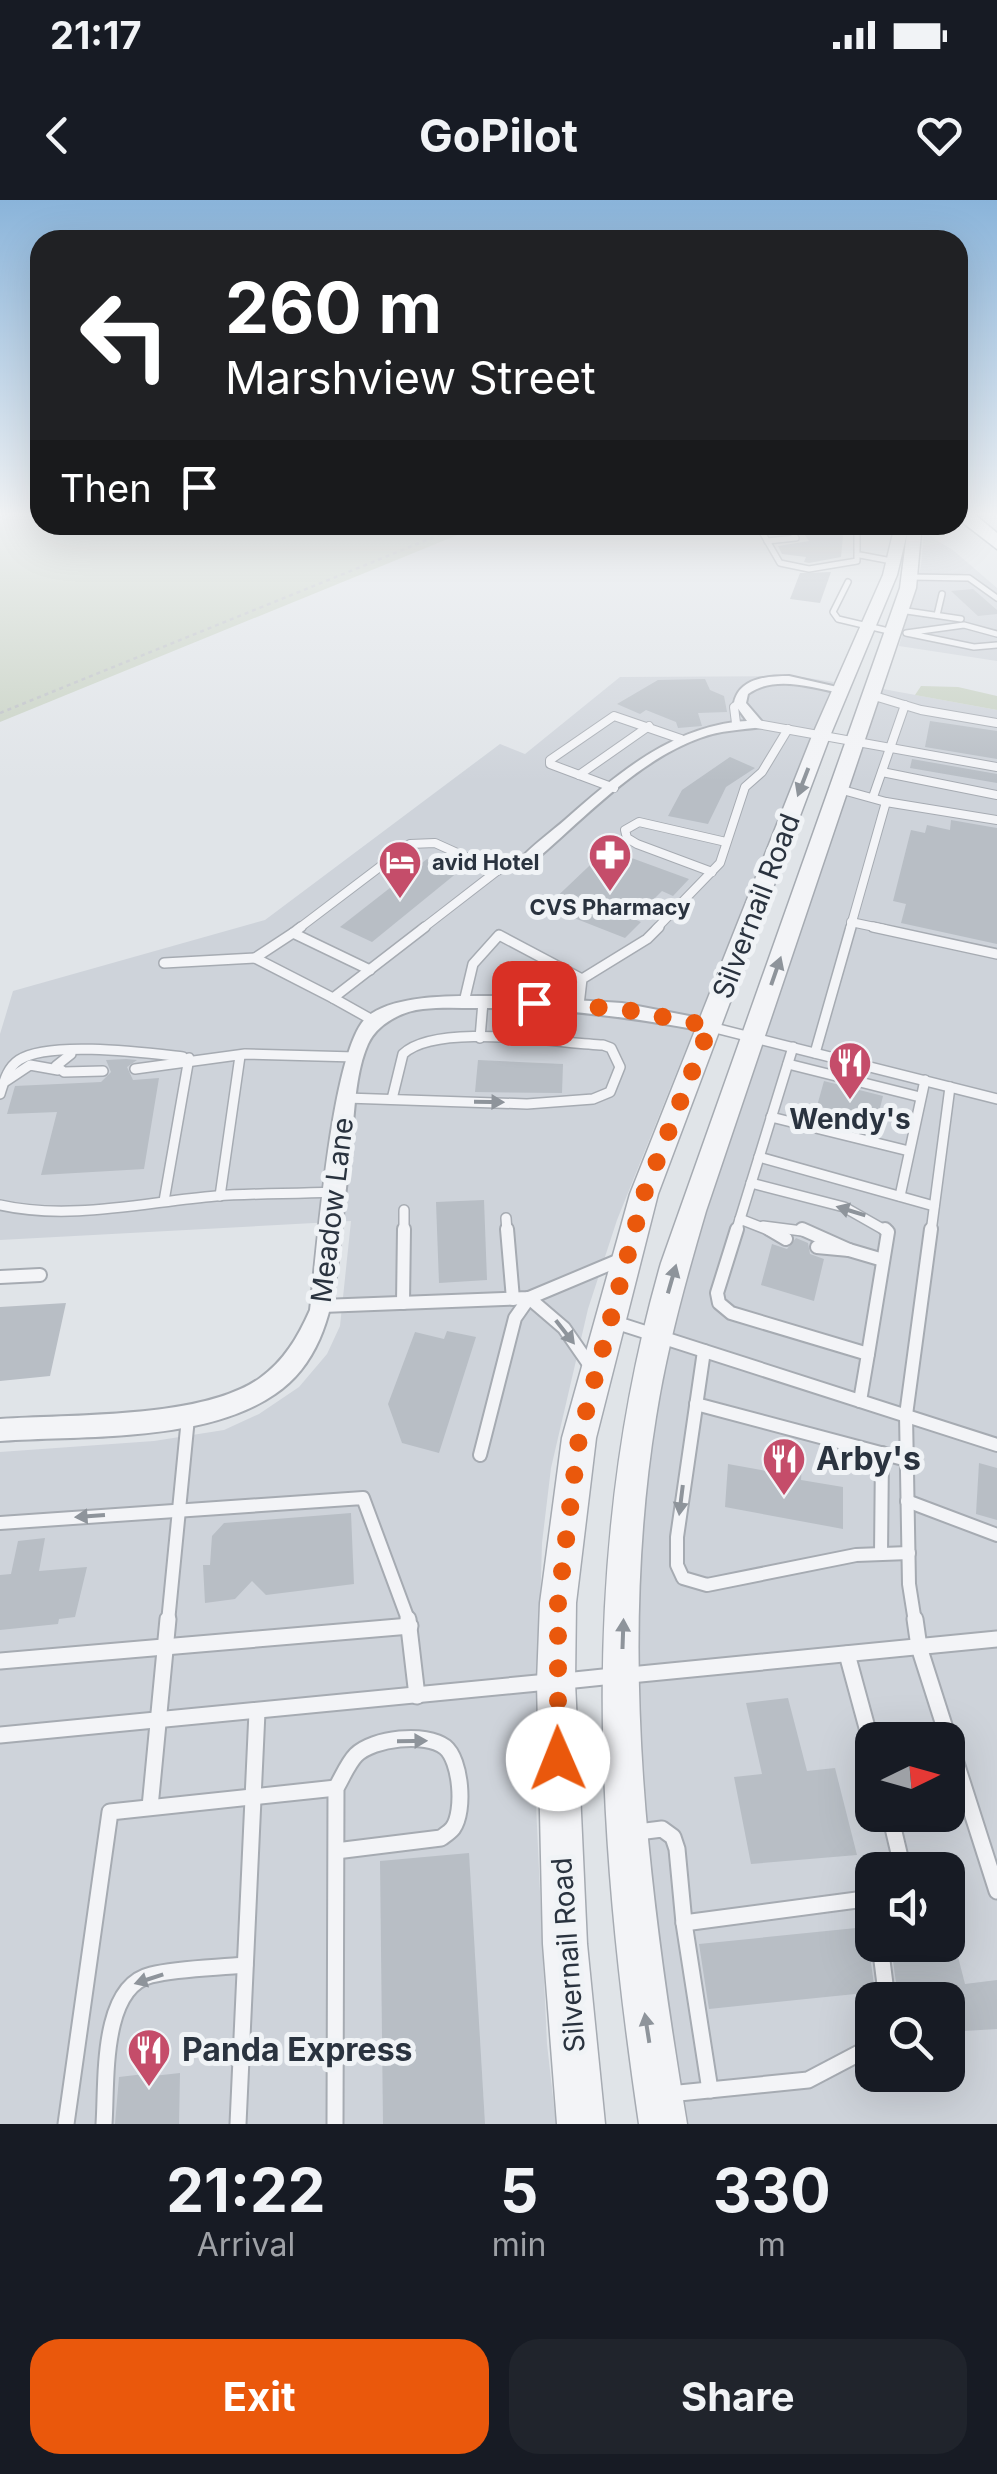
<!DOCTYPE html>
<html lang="en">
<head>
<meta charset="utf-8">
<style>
	body { margin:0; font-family:Inter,sans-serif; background:#20242c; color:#f1f3f6; height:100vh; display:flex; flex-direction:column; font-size:38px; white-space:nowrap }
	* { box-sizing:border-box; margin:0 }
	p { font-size:32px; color:#9ea1a6 }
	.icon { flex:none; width:55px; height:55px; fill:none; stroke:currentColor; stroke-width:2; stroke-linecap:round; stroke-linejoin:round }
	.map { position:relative; height:1924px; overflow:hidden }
	.panel { display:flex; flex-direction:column; background:#171b24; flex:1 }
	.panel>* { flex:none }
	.hud { position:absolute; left:30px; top:30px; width:938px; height:305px; border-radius:30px; box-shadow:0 10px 40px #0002; background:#202124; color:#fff; overflow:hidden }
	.needle { width:65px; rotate:85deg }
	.controls { position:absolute; left:855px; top:1522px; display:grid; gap:20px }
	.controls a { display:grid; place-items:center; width:110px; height:110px; border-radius:20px; background:#171b24; box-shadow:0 10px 40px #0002; font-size:50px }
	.pin { position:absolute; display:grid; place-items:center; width:85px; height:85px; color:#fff; margin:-42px; border-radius:20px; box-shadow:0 5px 15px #0006 }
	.me { position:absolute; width:110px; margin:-55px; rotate:359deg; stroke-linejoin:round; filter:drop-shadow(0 0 8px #0008) }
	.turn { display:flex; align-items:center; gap:35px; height:210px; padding:0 30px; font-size:45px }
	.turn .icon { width:130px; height:130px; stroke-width:2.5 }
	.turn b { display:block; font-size:70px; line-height:85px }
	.then { display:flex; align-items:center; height:95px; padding:0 30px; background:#0003; gap:20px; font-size:38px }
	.eta { display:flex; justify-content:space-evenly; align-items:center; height:170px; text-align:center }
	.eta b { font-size:60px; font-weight:700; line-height:70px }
	.cta { display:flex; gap:20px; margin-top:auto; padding:20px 30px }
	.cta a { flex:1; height:115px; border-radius:30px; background:#ea580c; color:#fff; font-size:40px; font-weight:700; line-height:115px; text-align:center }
	.cta a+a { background:#20242c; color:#f1f3f6 }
	.status { display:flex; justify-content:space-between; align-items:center; height:70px; padding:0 50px; background:#171b24; direction:ltr }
	.status svg { height:28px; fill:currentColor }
	header { display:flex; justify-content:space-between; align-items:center; height:130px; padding:0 30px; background:#171b24; font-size:45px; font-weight:700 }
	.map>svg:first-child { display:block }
	.built { fill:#ced3da; fill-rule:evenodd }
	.green { fill:#c7d1c2 }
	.building { fill:#b8bec5 }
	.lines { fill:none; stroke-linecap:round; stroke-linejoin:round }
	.service-far4-casing { stroke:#a6abb2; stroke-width:8 }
	.service-far3-casing { stroke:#a6abb2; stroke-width:10 }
	.service-far2-casing { stroke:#a6abb2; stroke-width:12 }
	.service-far1-casing { stroke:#a6abb2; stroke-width:16 }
	.service-casing { stroke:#a6abb2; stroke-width:19 }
	.minor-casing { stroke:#a6abb2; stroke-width:4 }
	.tertiary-casing { stroke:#a6abb2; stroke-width:3 }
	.motorway-casing { stroke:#89939e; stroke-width:3 }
	.path { stroke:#bbbec3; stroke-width:2.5; stroke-dasharray:4 4; stroke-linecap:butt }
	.service-far4 { stroke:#f3f4f7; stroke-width:5 }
	.service-far3 { stroke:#f3f4f7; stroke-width:8 }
	.service-far2 { stroke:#f3f4f7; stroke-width:9 }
	.service-far1 { stroke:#f3f4f7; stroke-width:12 }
	.service { stroke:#f3f4f7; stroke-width:15 }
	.minor { fill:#f3f4f7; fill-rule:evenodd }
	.tertiary { fill:#f3f4f7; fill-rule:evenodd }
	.motorway { fill:#fff; fill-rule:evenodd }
	.oneway { fill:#8e949b }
	.route { stroke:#ea580c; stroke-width:18; stroke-dasharray:0 32.4 }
	.labels { text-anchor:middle; stroke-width:10; stroke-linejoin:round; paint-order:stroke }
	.far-poi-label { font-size:22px; font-weight:bold; fill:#2a333f; stroke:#f0f3f6; text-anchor:start }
	.street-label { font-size:28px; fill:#2a333f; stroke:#f0f3f6 }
	.poi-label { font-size:28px; font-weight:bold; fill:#2a333f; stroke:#f0f3f6 }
	.near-poi-label { font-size:32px; font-weight:bold; fill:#2a333f; stroke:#f0f3f6; text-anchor:start }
</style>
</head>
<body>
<div class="status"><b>21:17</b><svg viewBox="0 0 49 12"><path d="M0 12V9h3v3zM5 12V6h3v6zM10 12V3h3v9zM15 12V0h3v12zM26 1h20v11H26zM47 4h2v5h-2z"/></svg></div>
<header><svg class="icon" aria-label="back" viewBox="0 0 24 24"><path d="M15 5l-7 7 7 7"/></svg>GoPilot<svg class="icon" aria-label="heart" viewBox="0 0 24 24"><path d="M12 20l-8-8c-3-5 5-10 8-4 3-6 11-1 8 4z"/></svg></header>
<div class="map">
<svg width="997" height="1924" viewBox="0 0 997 1924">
	<rect width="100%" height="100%" fill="#e0e4e8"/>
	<g class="built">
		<polygon points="924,332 954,351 997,388 997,461 899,446 921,366"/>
		<polygon points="795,476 834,482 617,1020 588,1109 551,1268 542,1343 535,1583 547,1844 556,1924 0,1924 0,1252 154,1241 224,1230 259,1214 299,1187 327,1154 340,1126 351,1021 0,1040 0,834 13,791 265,720 500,544 525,554 620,477"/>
		<path d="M883,489L997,510V1924H687L656,1774L639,1589V1382L650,1229L680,1079ZM872,1540H948V1615H872ZM872,1670H948V1745H872ZM872,1800H948V1875H872Z"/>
	</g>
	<g class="green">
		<polygon points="15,312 40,312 40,325 482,325 0,522 0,321"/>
		<polygon points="921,486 958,487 997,496 997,510 915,495"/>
	</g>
	<g class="building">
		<polygon points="798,325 835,325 843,336 841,357 809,363 804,362 806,357 782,354 778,346 809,341"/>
		<polygon points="831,372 820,403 790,399 800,373"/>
		<polygon points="973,389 997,410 997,414 978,416 951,391"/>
		<polygon points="705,479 710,490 724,496 727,512 698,513 702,526 678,528 676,522 646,510 640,514 617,504 658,480"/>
		<polygon points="930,521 997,531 997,559 925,547"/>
		<polygon points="730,557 755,568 726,587 708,624 668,616 682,590"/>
		<polygon points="912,559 997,574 997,583 910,568"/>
		<polygon points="951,620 997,628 997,744 901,723 906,704 893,701 911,630 925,633 927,625 950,630"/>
		<polygon points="607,649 689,679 673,696 662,691 634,719 641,722 625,738 546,707"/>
		<polygon points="427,659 458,672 372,742 340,727"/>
		<polygon points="126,859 137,860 127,867 133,880 159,878 144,969 41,975 57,912 7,914 15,886 101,882 111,872 106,860"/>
		<polygon points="478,860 563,864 562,893 475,892"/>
		<polygon points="824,881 883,896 877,920 832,913 833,910 817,906"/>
		<polygon points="484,1000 487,1080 439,1083 436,1002"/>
		<polygon points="796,1038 808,1043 810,1054 824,1059 814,1101 761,1085 772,1044 787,1049"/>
		<polygon points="66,1103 50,1176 0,1181 0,1107"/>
		<polygon points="447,1131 476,1137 439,1253 402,1243 388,1204 415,1132 444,1139"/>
		<polygon points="783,1260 802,1264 801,1280 843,1287 843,1329 725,1307 728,1264 783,1274"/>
		<polygon points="979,1263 997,1268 997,1320 976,1314"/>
		<polygon points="351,1313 354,1384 266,1395 252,1381 235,1399 205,1403 203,1365 210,1365 212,1336 224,1323"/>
		<polygon points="45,1338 39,1371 87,1367 75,1417 59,1419 58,1424 0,1430 0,1375 11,1374 18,1341"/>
		<polygon points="788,1498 807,1571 835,1568 857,1655 751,1664 734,1577 762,1574 746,1503"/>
		<polygon points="469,1653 485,1924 383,1924 380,1661"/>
		<polygon points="866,1727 875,1792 709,1809 699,1744"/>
		<polygon points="955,1745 965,1784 997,1780 997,1829 948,1832 948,1800 907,1800 905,1789 897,1790 891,1746"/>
		<polygon points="153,1873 153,1876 180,1873 179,1924 115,1924 119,1877"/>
	</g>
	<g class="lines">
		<g class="service-far4-casing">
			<g id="service-far4">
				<polyline points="758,325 780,363 809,369 857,361 857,325"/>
				<polyline points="767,341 796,338 788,325"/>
				<polyline points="860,355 897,362"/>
				<polyline points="911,377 969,378 997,398"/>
				<polyline points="848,382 833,412 838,419 897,433"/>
				<polyline points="900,410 961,419"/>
				<polyline points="937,415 942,394"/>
				<polyline points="997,434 964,425 906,433 974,447 997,445"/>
			</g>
		</g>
		<g class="service-far3-casing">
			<g id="service-far3">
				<polyline points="871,495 921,510 997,523"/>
				<polyline points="736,523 734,507 740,503"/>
				<polyline points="757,524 997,567"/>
				<polyline points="882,572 997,595"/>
				<polyline points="579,575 649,526"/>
				<polyline points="614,588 550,564 550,560 614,516 681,539"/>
				<polyline points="839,589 886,602 850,729"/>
				<polyline points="873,597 905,505"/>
				<polyline points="886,602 997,620"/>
				<polyline points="712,672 637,644 627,638 625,630 639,622 726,642"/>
				<polyline points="851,722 884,729"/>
				<polyline points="298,729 410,644 435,643 497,671"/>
				<polyline points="422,729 497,671 527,660"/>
				<polyline points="656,729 720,663 745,587 762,572 788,529"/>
			</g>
		</g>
		<g class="service-far2-casing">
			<g id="service-far2">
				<polyline points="873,727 997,754"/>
				<polyline points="293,733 301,727"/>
				<polyline points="164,763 255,758"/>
				<polyline points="333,798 255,758 293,733 370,770"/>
				<polyline points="464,802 473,764 499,735 582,779"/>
				<polyline points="579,805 582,779 647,739 659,727"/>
				<polyline points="374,821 333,798 425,727"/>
				<polyline points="711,827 997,899"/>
				<polyline points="480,838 483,802"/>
				<polyline points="815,853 851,727"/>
				<polyline points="71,854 56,866 64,872 103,871"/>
				<polyline points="788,864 920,897"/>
				<polyline points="135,869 245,854 355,857"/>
				<polyline points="6,881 30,865 58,870"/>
				<path d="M0,894C4,882 7,868 19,860C49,840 147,853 183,857"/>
				<path d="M346,898L527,904L593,899L610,892L620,867L611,848L603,845C557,843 436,822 403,854L392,899"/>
				<polyline points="771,917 909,951"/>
				<polyline points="759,957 934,1006"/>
				<polyline points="751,983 844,1007 888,1032"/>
				<polyline points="220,996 240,856"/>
				<polyline points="900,996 925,880"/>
				<polyline points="164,1001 189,858"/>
				<path d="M0,1005C70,1021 145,1002 216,996C254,993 293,994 332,992"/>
				<polyline points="506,1018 507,1032"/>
				<polyline points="740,1019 773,1032"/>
				<polyline points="763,1026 810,1032"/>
				<polyline points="404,1032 404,1010"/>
				<polyline points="736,1032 793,847"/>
				<polyline points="931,1032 950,887"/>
			</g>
		</g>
		<g class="service-far1-casing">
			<g id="service-far1">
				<polyline points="507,1029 513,1099"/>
				<polyline points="737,1029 717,1093 719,1103 731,1113 868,1154 860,1201"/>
				<polyline points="769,1029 786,1039"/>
				<polyline points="802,1029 849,1050"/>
				<polyline points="817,1047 849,1050 883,1060"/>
				<polyline points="0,1077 40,1075"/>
				<polyline points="529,1098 564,1128 591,1167"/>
				<polyline points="403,1103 404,1029"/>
				<polyline points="322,1106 529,1098 622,1059"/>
				<polyline points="614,1122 997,1245"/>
				<polyline points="704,1151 677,1337 677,1365 683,1378 707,1385 856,1355 909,1353"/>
				<polyline points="868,1154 888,1032 885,1029"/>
				<polyline points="696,1204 907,1260"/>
				<polyline points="480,1255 515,1118 529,1098"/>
				<polyline points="907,1301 997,1335"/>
				<polyline points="0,1323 363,1298 409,1422"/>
				<polyline points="881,1354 882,1253"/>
				<polyline points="168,1422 188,1218"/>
				<polyline points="915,1422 909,1384 906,1215 931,1029"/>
			</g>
		</g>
		<g class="service-casing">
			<g id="service">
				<polyline points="408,1419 417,1496"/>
				<polyline points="915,1419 919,1447 997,1691"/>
				<polyline points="847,1454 872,1546"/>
				<polyline points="0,1461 410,1426"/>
				<polyline points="630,1475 997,1439"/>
				<polyline points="565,1481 613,1476"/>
				<polyline points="0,1535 548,1482"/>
				<polyline points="150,1607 168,1419"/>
				<polyline points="890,1615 903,1670"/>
				<polyline points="638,1632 662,1629 673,1637 677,1649 684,1723 710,1890"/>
				<polyline points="868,1699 872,1717"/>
				<polyline points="684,1723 872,1698"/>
				<polyline points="880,1745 887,1800"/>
				<polyline points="669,1894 808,1880 867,1849 872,1841"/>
				<polyline points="66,1924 110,1612 336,1588"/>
				<path d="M104,1924C107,1883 100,1787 151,1775C180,1768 215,1768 245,1765"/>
				<polyline points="238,1924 257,1512"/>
				<path d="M335,1924L336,1588C342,1578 348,1563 356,1555C373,1538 426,1532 445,1547C461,1560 465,1611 453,1628C450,1632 445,1635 441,1638L336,1651"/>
			</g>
		</g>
		<g class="minor-casing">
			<g id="minor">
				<path d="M789,476L846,489L840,493C810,487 774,475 748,494L746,503L764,524L762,527C741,530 721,530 700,538C636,561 584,619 532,663L527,665L519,660C533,645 551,632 566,619C619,572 675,525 747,521L734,503C739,478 767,476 789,476Z"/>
				<path d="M510,796L622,803L710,820L719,826L710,832C632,817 556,807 476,808C459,808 440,807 423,809C402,811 377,824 368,844C356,871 355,905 352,934C347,979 342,1024 337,1070C331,1117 317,1166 275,1194C204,1243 83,1235 0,1241V1219C71,1214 203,1219 260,1178C284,1161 298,1137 310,1110C317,1055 331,848 367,817C398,791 471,797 510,796Z"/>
			</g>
		</g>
		<g class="tertiary-casing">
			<g id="tertiary">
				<polygon points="0,312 9,312 0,317"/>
				<path d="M895,325H909L907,333L914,329L921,333L916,388L706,1011C686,1079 667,1147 656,1217C618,1452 648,1691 687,1924H639C596,1631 578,1351 661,1063L900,388L907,333L897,375L830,536L658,994L596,1238L576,1403L575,1482L587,1744L605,1924H557L543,1744L537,1482L540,1403L562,1238L630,994L812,536L883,375Z"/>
			</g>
		</g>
		<g class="motorway-casing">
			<polygon id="motorway" points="958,312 972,312 997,333 997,349 958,319"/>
		</g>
		<polyline class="path" points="0,513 464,325"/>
		<use href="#service-far4" class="service-far4"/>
		<use href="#service-far3" class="service-far3"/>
		<use href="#service-far2" class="service-far2"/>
		<use href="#service-far1" class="service-far1"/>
		<use href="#service" class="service"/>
		<use href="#minor" class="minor"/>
		<use href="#tertiary" class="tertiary"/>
		<use href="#motorway" class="motorway"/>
	</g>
	<defs><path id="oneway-solid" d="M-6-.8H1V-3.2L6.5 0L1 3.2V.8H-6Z" transform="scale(2.5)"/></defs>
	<g class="oneway">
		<use href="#oneway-solid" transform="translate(803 582) rotate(111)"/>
		<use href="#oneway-solid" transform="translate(776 771) rotate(-71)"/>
		<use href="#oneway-solid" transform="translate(489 902) rotate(1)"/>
		<use href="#oneway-solid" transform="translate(851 1011) rotate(-163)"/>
		<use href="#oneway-solid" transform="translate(672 1079) rotate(-74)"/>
		<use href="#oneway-solid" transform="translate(565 1132) rotate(52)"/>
		<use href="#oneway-solid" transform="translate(681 1300) rotate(97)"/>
		<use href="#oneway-solid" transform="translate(90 1316) rotate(176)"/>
		<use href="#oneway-solid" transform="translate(623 1434) rotate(-88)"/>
		<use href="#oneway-solid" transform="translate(412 1541) rotate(-1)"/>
		<use href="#oneway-solid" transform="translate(149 1779) rotate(162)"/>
		<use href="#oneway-solid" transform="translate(647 1828) rotate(-99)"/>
	</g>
	<linearGradient id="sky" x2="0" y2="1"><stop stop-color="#8ab4da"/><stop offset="0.54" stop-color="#f1f3f5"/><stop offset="1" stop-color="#f1f3f5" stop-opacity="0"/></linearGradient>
	<rect width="997" height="581" fill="url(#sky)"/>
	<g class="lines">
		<polyline class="route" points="534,803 622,809 710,826 644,994 579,1238 558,1403 558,1559"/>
	</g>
	<defs>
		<g id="pharmacy-pin" transform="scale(2.25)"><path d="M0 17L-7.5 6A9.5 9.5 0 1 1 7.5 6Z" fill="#c54d6a" stroke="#f0f3f6"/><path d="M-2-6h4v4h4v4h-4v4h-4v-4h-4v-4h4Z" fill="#fff"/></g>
		<g id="hotel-pin" transform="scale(2.25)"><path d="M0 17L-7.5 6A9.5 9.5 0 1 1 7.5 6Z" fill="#c54d6a" stroke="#f0f3f6"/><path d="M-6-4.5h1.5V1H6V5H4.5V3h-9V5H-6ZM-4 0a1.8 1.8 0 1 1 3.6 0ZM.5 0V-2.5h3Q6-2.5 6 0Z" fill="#fff"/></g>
		<g id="restaurant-pin" transform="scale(2.25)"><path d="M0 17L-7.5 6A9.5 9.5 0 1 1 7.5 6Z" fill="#c54d6a" stroke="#f0f3f6"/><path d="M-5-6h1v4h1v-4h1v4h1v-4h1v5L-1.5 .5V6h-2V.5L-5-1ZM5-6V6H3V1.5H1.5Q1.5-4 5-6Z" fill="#fff"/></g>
	</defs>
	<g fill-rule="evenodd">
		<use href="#pharmacy-pin" x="610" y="655"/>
		<use href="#hotel-pin" x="400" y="662"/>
		<use href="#restaurant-pin" x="850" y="863"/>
		<use href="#restaurant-pin" x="784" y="1259"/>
		<use href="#restaurant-pin" x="149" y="1850"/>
	</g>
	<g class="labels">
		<g class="far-poi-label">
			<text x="432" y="670">avid Hotel</text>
			<text x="610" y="715" text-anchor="middle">CVS Pharmacy</text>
		</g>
		<g class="street-label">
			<text transform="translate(756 706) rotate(-69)" y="10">Silvernail Road</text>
			<text transform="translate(332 1010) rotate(-83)" y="10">Meadow Lane</text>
			<text transform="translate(568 1755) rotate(-94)" y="10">Silvernail Road</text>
		</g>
		<g class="poi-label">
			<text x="850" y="929">Wendy's</text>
		</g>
		<g class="near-poi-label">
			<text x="816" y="1270">Arby's</text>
			<text x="182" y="1861">Panda Express</text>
		</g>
	</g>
</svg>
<div class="controls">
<a><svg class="needle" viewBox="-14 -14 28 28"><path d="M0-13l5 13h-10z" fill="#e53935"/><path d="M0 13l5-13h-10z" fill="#9ea1a6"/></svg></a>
<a><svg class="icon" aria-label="sound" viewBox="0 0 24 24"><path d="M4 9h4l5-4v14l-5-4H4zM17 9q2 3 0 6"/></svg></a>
<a><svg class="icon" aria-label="search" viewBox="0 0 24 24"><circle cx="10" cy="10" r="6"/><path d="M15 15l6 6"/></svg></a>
</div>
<div class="pin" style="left:534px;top:803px;background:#d93025"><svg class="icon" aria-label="arrive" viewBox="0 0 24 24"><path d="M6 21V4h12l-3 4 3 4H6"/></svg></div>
<svg class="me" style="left:558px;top:1559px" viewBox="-20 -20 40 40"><circle r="19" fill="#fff"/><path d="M0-13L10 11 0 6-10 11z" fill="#ea580c"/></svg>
<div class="hud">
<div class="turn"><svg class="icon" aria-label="left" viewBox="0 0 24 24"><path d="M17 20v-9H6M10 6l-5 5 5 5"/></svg><div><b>260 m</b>Marshview Street</div></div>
<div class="then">Then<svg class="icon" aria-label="arrive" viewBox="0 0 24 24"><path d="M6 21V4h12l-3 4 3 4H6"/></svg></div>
</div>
</div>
<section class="panel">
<div class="eta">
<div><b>21:22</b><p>Arrival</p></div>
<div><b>5</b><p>min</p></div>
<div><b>330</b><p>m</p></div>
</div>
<div class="cta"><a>Exit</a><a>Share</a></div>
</section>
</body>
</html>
